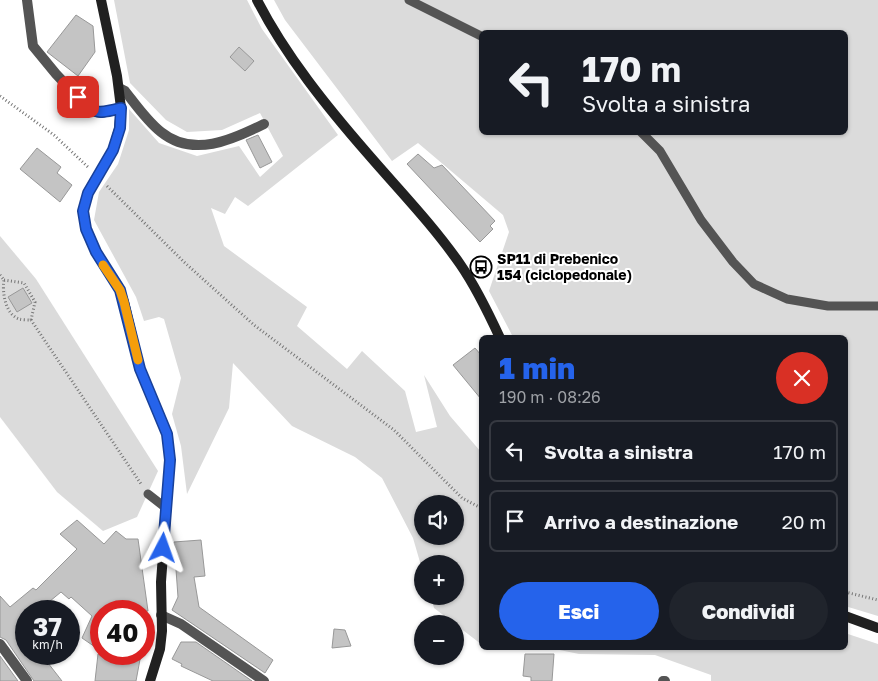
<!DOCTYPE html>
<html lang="it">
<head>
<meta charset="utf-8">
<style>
	body { margin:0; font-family:"Golos Text",sans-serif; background:#20242c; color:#f1f3f6; height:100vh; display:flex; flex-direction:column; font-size:19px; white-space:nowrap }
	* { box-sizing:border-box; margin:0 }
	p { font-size:16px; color:#9ea1a6 }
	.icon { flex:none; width:28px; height:28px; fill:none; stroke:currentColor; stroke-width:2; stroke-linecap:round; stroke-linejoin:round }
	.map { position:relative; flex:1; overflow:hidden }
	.drawer { position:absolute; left:479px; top:335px; width:369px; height:315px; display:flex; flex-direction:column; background:#171b24; border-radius:8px; box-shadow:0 1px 4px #0004 }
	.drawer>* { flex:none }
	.top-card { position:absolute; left:479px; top:30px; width:369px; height:105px; border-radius:8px; box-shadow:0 1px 4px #0004; background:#171b24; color:#f1f3f6; overflow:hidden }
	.tools { position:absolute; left:414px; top:495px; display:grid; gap:10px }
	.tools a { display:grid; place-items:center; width:50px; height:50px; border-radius:50%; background:#171b24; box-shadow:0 1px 4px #0004; font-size:25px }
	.speed { position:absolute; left:15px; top:600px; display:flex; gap:10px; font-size:25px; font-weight:700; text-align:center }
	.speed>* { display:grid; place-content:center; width:65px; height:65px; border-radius:50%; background:#171b24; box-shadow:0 1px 4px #0004; line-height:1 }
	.speed small { font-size:12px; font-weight:400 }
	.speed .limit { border:8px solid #d22; background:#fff; color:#111 }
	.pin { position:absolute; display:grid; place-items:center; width:42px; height:42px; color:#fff; margin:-21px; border-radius:10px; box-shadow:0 2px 8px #0006 }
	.me { position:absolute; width:55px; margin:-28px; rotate:4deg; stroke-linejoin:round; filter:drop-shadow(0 0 4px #0008) }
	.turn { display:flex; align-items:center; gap:18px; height:105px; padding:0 20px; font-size:22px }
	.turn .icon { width:65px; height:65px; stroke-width:2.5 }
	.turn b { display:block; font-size:35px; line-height:42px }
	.round { display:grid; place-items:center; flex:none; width:52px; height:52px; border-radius:26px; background:#20242c }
	.headline { display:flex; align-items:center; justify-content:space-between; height:85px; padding:0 20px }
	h1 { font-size:30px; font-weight:800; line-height:38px; color:#2563eb }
	.action { display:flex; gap:10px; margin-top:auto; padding:10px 20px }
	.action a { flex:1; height:58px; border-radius:30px; background:#2563eb; color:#fff; font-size:20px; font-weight:800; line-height:58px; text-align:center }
	.action a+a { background:#20242c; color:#f1f3f6 }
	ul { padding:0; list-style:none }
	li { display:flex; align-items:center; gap:15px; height:62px; margin:0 10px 8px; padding:0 10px; border:2px solid #363941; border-radius:8px }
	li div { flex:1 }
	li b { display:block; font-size:19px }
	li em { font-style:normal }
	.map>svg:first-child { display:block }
	.green { fill:#dbdbdb; fill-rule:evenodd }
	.building { fill:#c4c4c4; stroke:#989898 }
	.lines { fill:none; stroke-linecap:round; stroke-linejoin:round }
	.path { stroke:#767676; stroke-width:3; stroke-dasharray:1 2.5; stroke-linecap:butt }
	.lane { stroke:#545454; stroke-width:9 }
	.street { stroke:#545454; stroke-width:10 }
	.secondary { stroke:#212121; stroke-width:10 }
	.route-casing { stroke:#184099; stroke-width:12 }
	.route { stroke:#2563eb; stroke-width:9 }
	.slow { stroke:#f59e0b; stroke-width:9 }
	.labels { text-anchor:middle; stroke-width:4; stroke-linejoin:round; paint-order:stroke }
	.poi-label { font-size:14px; font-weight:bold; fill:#000; stroke:#fff; text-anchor:start }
</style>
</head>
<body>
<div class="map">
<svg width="878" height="681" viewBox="0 0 878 681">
	<rect width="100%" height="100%" fill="#fff"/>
	<g class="green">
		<path d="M114,0H247L262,29L338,135L248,206L235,197L225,214L211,208L224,246L307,307L297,326L347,369L362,351L405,391L416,432L437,427L424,375L450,416L481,452V644L434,608L431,596H455V564H422V569L413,538L382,478L355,457L292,426L233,363L229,408L187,494L181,446L172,414L181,378L164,319L159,317L144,321L136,297L94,220L99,192L118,164L129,130V109L159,143L197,156L239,146L260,177L283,156L260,113L222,130L187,132L166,120L130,83ZM422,504H455V536H422Z"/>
		<path d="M274,0H878V616L845,606V338L513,337L489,291L509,232L503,215L418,143L392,161L285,20ZM481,32H845V132H481Z"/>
		<polygon points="0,236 36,279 158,471 137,517 103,531 57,492 0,417"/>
		<polygon points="845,633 878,644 878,681 711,681 711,675 655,655 579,654 550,648 845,648"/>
	</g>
	<g class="building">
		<polygon points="76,15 93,26 95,52 78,76 47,52"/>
		<polygon points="239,47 254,61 245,71 230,57"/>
		<polygon points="258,135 272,162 260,168 246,140"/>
		<polygon points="37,148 61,167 57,173 72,185 60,202 20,169"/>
		<polygon points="418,154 434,168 442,165 495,221 490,226 493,229 480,242 407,164"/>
		<polygon points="23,288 32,303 17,312 8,297"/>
		<polygon points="475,348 481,355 481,399 453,365"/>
		<polygon points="77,520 104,544 116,531 126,539 138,539 148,611 101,611 101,651 82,638 92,616 71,597 69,599 61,592 38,611 26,611 26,621 20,627 26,635 26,654 41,654 62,681 34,681 6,640 0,637 0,596 10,607 33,588 36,590 77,549 60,534"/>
		<polygon points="201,540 205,576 194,577 199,607 273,660 265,673 172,610 178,597 174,542"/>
		<polygon points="334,629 345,630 351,646 332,648"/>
		<polygon points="181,642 196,642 252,681 213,681 181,666 182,664 172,659"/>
		<polygon points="98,654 141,654 136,681 95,681"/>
		<polygon points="525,654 554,654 552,681 531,681 531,677 523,676"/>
		<polygon points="0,656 18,681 0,681"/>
	</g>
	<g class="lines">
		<g class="path">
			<polyline points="0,96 54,135 89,168"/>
			<polyline points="107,186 184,262 254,325 394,430 462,498 481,508"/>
			<path d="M0,275L4,280C2,292 5,314 19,319C22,320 28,320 31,320L141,484"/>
			<polyline points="4,280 24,283 35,302 31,320"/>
			<polyline points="845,592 878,600"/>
		</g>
		<g class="lane">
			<polyline points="409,0 481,36"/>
			<polyline points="641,132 660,151 701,220 733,262 754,284 787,299 828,306 878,306"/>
			<polyline points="148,494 166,508"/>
		</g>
		<g class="street">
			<polyline points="27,0 33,46 56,74 91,111 102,113 121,108"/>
			<path d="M119,88L125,91C136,105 147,121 161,132C193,158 232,140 264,124"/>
			<polyline points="161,615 181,624 264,681"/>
			<polyline points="0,644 27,681"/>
			<polyline points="663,681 665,681"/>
		</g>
		<g class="secondary">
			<polyline points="101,0 117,76 121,108 119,129 113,150 88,193 83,211 86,229 96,252 120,290 124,302 140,369 167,434 170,459 161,582 162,631 160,649 150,681"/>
			<path d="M257,0C285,55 327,107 368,154C399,190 433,225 460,264C476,287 488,312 500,338"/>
			<polyline points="845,616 878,628"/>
		</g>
	</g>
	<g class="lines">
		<g class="route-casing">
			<path id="route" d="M78,97C95,115 98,114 121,108L120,128L113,150L88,193L83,211L86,229L96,252L120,290L140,369L167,434L170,460L163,548"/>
		</g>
		<use href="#route" class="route"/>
		<polyline class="slow" points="103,265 120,290 124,302 138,360"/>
	</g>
	<defs>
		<g id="bus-ring" transform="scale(1.125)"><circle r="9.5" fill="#fff" stroke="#000" stroke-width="1.5"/><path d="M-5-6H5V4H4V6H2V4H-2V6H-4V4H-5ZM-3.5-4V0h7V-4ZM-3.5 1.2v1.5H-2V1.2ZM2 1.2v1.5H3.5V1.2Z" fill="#000"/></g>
	</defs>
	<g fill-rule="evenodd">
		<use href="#bus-ring" x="481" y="267"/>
	</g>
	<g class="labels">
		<g class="poi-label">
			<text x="497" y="264">SP11 di Prebenico<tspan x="497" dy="16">154 (ciclopedonale)</tspan></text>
		</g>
	</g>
</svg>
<div class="tools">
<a><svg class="icon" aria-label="sound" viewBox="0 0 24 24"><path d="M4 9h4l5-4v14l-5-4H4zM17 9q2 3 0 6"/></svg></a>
<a>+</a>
<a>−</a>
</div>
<div class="speed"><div>37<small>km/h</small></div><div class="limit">40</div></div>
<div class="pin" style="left:78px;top:97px;background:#d93025"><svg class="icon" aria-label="arrive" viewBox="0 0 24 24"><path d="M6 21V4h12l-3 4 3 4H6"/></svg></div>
<svg class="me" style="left:163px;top:548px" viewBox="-20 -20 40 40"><path d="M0-17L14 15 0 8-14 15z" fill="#2563eb" stroke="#fff" stroke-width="4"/></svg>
<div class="top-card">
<div class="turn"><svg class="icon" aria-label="left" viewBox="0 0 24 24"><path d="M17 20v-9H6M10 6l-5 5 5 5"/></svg><div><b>170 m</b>Svolta a sinistra</div></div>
</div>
<section class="drawer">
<div class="headline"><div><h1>1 min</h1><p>190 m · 08:26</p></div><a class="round" style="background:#d93025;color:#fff"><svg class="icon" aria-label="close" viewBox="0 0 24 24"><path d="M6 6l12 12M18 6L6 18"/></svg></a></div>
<ul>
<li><svg class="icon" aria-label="left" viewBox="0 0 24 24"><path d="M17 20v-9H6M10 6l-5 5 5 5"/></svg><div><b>Svolta a sinistra</b></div><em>170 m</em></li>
<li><svg class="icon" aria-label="arrive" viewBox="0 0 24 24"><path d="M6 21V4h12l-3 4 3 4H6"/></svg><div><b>Arrivo a destinazione</b></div><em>20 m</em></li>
</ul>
<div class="action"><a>Esci</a><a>Condividi</a></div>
</section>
</div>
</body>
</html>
